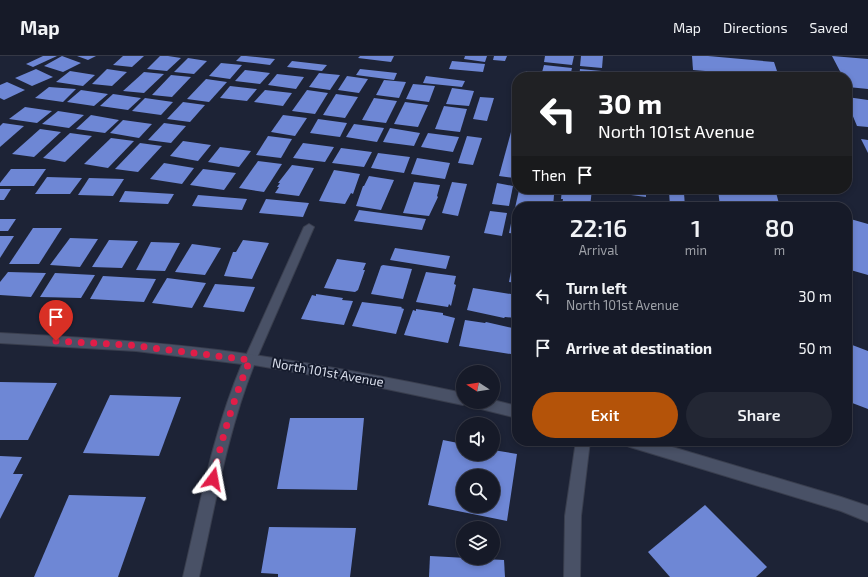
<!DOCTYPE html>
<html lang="en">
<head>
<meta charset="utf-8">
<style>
	body { margin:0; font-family:"Exo 2",sans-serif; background:#232734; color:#f1f3f6; height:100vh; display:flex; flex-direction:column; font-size:15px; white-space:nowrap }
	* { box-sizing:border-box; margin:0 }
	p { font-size:13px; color:#9ea1a8 }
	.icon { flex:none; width:22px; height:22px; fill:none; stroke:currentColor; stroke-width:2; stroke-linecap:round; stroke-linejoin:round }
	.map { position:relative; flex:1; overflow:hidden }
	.panel { position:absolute; left:512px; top:146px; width:340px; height:244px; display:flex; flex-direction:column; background:#161a28; border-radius:16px; box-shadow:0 2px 6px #0003,0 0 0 1px #353845 }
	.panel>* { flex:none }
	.hud { position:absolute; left:512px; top:16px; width:340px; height:122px; border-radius:16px; box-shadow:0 2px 6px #0003,0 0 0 1px #353845; background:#202124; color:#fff; overflow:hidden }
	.needle { width:26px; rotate:282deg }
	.buttons { position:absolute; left:456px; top:309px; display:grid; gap:8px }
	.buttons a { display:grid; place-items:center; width:44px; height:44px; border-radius:50%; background:#161a28; box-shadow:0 2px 6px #0003,0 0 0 1px #353845; font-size:20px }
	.pin { position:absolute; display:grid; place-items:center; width:34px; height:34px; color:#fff; margin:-41px -17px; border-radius:50% 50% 50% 0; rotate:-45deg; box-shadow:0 0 4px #0007 }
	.pin .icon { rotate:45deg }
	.me { position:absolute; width:44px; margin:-22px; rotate:13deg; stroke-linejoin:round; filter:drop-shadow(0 0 3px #0008) }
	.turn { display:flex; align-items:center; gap:14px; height:84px; padding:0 20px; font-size:18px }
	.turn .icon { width:52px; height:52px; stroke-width:2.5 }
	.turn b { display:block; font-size:28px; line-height:34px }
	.then { display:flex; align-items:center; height:38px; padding:0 20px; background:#0003; gap:8px; font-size:15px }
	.eta { display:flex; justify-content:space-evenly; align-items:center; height:68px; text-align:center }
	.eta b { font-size:24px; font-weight:600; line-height:28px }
	.action { display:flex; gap:8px; margin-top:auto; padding:8px 20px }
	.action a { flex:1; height:46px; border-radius:24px; background:#b45309; color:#fff; font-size:16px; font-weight:600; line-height:46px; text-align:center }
	.action a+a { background:#232734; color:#f1f3f6 }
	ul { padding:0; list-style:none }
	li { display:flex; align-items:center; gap:12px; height:52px; padding:0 20px }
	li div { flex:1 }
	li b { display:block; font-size:15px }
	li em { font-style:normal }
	header { display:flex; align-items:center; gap:24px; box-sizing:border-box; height:56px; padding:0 20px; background:#161a28; border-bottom:1px solid #353845 }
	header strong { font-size:19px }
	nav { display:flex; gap:22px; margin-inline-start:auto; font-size:14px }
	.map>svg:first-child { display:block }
	.building { fill:#6e87d5; fill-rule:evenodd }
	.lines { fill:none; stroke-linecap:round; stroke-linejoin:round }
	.lane-casing { stroke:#393e4e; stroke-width:2 }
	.street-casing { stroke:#393e4e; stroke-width:2 }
	.lane { fill:#495166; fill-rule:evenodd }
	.street { fill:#495166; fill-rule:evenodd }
	.route { stroke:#e11d48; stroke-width:7; stroke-dasharray:0 12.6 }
	.labels { text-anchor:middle; stroke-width:4; stroke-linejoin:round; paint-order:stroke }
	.street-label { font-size:13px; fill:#d8ddea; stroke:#141a2c }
</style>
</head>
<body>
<header>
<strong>Map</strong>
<nav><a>Map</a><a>Directions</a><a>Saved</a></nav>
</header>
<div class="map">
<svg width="868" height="521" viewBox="0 0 868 521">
	<rect width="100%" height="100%" fill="#1d2336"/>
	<g class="building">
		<polygon points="43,0 57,0 33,11 26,8"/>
		<polygon points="62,0 81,7 63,16 44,10"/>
		<polygon points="77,0 96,0 88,4"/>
		<polygon points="123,0 144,0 132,11 113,9"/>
		<polygon points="160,0 168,0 181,2 167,15 147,13"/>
		<polygon points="241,0 246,0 275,3 270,9 236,5"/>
		<polygon points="360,0 394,0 391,6 358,2"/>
		<polygon points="465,0 487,0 485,6 464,3"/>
		<polygon points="494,0 507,0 505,5 493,4"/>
		<polygon points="545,0 574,0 572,9 544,6"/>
		<polygon points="581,0 603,0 602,12 580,10"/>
		<polygon points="692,0 708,0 774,6 779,21 693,14"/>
		<polygon points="832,0 868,3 868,33 848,31 847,21 843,21"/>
		<polygon points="188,2 207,5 194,18 174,16"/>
		<polygon points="292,5 327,9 322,15 287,11"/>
		<polygon points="452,5 485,8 483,16 449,13"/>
		<polygon points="221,7 242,9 230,23 209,20"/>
		<polygon points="544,9 572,12 570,21 541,20"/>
		<polygon points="36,13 53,21 32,30 15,22"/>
		<polygon points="107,13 127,16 112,30 92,28"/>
		<polygon points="360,13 397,17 394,24 356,19"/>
		<polygon points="580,13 602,15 601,21 579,21"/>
		<polygon points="245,14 270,17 260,28 235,25"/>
		<polygon points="70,15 95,19 83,30 56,26"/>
		<polygon points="526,15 539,17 538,21 524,21"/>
		<polygon points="144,16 164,18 144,37 123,35"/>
		<polygon points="319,17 340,19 330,34 309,31"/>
		<polygon points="277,18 304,21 296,33 268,29"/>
		<polygon points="171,19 191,21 172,41 152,39"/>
		<polygon points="347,20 368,23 359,37 338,34"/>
		<polygon points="426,20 465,25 462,31 423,27"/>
		<polygon points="206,23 227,26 209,46 187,43"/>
		<polygon points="384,24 406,26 399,42 376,39"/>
		<polygon points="7,26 25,34 4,44 0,42 0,29"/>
		<polygon points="413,28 435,30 429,46 406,43"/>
		<polygon points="230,30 257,33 247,45 220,42"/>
		<polygon points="49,31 76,33 63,46 35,42"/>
		<polygon points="452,32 474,35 469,50 446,48"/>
		<polygon points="81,34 108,38 94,50 67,46"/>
		<polygon points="265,34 292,37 283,50 254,46"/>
		<polygon points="307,34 328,37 315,58 292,55"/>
		<polygon points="113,38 141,42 128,54 100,50"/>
		<polygon points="336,38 358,41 345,62 323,59"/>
		<polygon points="480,41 494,42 487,65 473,63"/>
		<polygon points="847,41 868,44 868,71 857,70 847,46"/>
		<polygon points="145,42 173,46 161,59 132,55"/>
		<polygon points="374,42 397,45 386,67 362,64"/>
		<polygon points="183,46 205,49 190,66 167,63"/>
		<polygon points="405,46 428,49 418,71 394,68"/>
		<polygon points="444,50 467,53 460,76 435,73"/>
		<polygon points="25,51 52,55 37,67 9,63"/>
		<polygon points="58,55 84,59 69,72 42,68"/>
		<polygon points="91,59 119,64 105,77 76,73"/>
		<polygon points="283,59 307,62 295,80 271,76"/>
		<polygon points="318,63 347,67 340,81 310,77"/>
		<polygon points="123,64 152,68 139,82 110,77"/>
		<polygon points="3,67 24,70 0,91 0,70"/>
		<polygon points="164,67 186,70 171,87 148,84"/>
		<polygon points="354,68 384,72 377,86 346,81"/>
		<polygon points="390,72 420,77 414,90 383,86"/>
		<polygon points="40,73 61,76 34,101 12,98"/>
		<polygon points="511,76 517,76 517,112 515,122 499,120"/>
		<polygon points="70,77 92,80 65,106 43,102"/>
		<polygon points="428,77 459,81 453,96 421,91"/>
		<polygon points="268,80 292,83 281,102 256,99"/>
		<polygon points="467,80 482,82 473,109 458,107"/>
		<polygon points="111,82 134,85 108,112 84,108"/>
		<polygon points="861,83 868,84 868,97"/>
		<polygon points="183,85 211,89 198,105 170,100"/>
		<polygon points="140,87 162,90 138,116 115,113"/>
		<polygon points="303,87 334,91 325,106 293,102"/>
		<polygon points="220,91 251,95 239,111 208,106"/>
		<polygon points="341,92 372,96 364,111 332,107"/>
		<polygon points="378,97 410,101 404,117 371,112"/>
		<polygon points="417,102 450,107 445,123 411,118"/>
		<polygon points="258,105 282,108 264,136 239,132"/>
		<polygon points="164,107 194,112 182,128 150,123"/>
		<polygon points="292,109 314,112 299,140 275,137 279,131 277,131 280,127 278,127"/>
		<polygon points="11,113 46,113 34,130 0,130 0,127"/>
		<polygon points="203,113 236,117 224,134 190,129"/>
		<polygon points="334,114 360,118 353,138 351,137 345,148 319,145"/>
		<polygon points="369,120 394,124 381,154 356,150 363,130 364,130"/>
		<polygon points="47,121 82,122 70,138 35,138"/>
		<polygon points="89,122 124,123 113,140 78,139"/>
		<polygon points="414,126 440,129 437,140 438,141 429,160 403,157"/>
		<polygon points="452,126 467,128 458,160 442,157"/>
		<polygon points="497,127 513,130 509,150 492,148"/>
		<polygon points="0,133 11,133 4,144 0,144"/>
		<polygon points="562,133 592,133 590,151 562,149 563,143 561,143"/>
		<polygon points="631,133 646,133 646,141 631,139"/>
		<polygon points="718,133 775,133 780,151 720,151"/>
		<polygon points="519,134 554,139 553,151 515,152"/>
		<polygon points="125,135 174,138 168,148 119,146"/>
		<polygon points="669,135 684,137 685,151 670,151"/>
		<polygon points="198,139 247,143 242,154 192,150"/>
		<polygon points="266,143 309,147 303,161 259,157"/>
		<polygon points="359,154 426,163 422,174 354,165"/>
		<polygon points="490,155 507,157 502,180 484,177"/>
		<polygon points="513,158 517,158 517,178 509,177"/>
		<polygon points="847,162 868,168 868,219 847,213"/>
		<polygon points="0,163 16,163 8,175 0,175"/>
		<polygon points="33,172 62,172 39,208 9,208"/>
		<polygon points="0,180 14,180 0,202"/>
		<polygon points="70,182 98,183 80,211 50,209"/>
		<polygon points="109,184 138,185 122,212 92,211"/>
		<polygon points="243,184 269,187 252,223 224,220 233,196 236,196"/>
		<polygon points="151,186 180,187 165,215 136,214"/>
		<polygon points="192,188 221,192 205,219 175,216"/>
		<polygon points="516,190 517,190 517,227 509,226"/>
		<polygon points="395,192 450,200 446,213 390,204"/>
		<polygon points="337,203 366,207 363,214 365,214 358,234 355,236 324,232"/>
		<polygon points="383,209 412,213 403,243 371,238 381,210"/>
		<polygon points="8,216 46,217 31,241 0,239 0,226"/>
		<polygon points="426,216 456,220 454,228 456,229 451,250 449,248 448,251 416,246"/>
		<polygon points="55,217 95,219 81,242 40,241"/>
		<polygon points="103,220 156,223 144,246 90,243"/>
		<polygon points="167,222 206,227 192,252 152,247"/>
		<polygon points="215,228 255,231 244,256 203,251"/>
		<polygon points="473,232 517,239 517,262 505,261 504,262 467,254"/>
		<polygon points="316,238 343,242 342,244 353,245 344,269 301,263 312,239 316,240"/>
		<polygon points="362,246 402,251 401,252 404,253 396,278 352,270"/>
		<polygon points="416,253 443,257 443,259 455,262 448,287 404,279 413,254 416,255"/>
		<polygon points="465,264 485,267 486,266 517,273 517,299 459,290"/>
		<polygon points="847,287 868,295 868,353 847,345"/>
		<polygon points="0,326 57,327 28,384 0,384"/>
		<polygon points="110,339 181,341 159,400 83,397"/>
		<polygon points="290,362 364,362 357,434 277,433"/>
		<path d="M443,384L463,388V398H493V394L517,398L507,465L428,449ZM463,420H493V450H463Z"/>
		<polygon points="0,400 22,401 13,418 23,418 0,463"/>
		<polygon points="69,439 146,441 118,521 34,521"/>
		<polygon points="705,449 767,511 756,521 670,521 648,496"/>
		<polygon points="269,471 356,472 350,521 278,521 278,518 261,517"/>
		<polygon points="430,500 504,504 505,521 429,521"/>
	</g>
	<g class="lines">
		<g class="lane-casing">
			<polygon id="lane" points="309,168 314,171 256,304 254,307 250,309 246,307 244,304 304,171"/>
		</g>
		<g class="street-casing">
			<g id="street">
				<path d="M0,277C73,281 146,285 218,294C300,305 382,320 463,337V346H468L463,349L358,327L254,309C227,377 215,450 199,521H183C200,449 213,376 242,308L136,295L0,287Z"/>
				<polygon points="493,344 517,350 517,362 477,352 472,350 470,346 493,346"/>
				<polygon points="576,385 590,385 581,460 580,521 564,521 565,460"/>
				<polygon points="623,385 652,385 841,441 868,450 868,466 841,455 630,391 625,389"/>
			</g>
		</g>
		<use href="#lane" class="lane"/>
		<use href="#street" class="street"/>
	</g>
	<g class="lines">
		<path class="route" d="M56,285L129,289L250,304C234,342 222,381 213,423"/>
	</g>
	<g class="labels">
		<g class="street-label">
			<text transform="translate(328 316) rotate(10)" y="5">North 101st Avenue</text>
		</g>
	</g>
</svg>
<div class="buttons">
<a><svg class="needle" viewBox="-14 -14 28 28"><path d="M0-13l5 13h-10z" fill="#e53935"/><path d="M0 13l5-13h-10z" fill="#9ea1a8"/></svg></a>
<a><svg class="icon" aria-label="sound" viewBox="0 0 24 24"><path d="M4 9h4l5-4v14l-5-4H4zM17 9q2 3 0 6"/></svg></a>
<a><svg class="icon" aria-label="search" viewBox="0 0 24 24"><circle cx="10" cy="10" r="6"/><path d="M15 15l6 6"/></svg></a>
<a><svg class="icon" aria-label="layers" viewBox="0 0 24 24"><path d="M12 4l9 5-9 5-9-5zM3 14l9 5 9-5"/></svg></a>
</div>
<div class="pin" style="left:56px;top:285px;background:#d93025"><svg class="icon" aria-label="arrive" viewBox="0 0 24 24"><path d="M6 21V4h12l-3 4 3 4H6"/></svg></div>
<svg class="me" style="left:213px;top:423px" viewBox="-20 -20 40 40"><path d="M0-17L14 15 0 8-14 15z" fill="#e11d48" stroke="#fff" stroke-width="4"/></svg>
<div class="hud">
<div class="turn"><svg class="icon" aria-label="left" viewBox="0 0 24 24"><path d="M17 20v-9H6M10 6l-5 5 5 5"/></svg><div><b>30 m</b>North 101st Avenue</div></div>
<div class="then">Then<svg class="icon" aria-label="arrive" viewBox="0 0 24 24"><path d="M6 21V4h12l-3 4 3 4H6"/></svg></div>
</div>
<section class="panel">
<div class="eta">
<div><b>22:16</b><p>Arrival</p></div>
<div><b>1</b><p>min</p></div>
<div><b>80</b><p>m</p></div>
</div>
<ul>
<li><svg class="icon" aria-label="left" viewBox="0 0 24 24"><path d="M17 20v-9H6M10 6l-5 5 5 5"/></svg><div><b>Turn left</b><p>North 101st Avenue</p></div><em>30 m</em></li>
<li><svg class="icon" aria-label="arrive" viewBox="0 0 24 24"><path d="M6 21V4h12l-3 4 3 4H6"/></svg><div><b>Arrive at destination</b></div><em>50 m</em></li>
</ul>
<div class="action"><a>Exit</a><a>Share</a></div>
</section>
</div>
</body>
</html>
